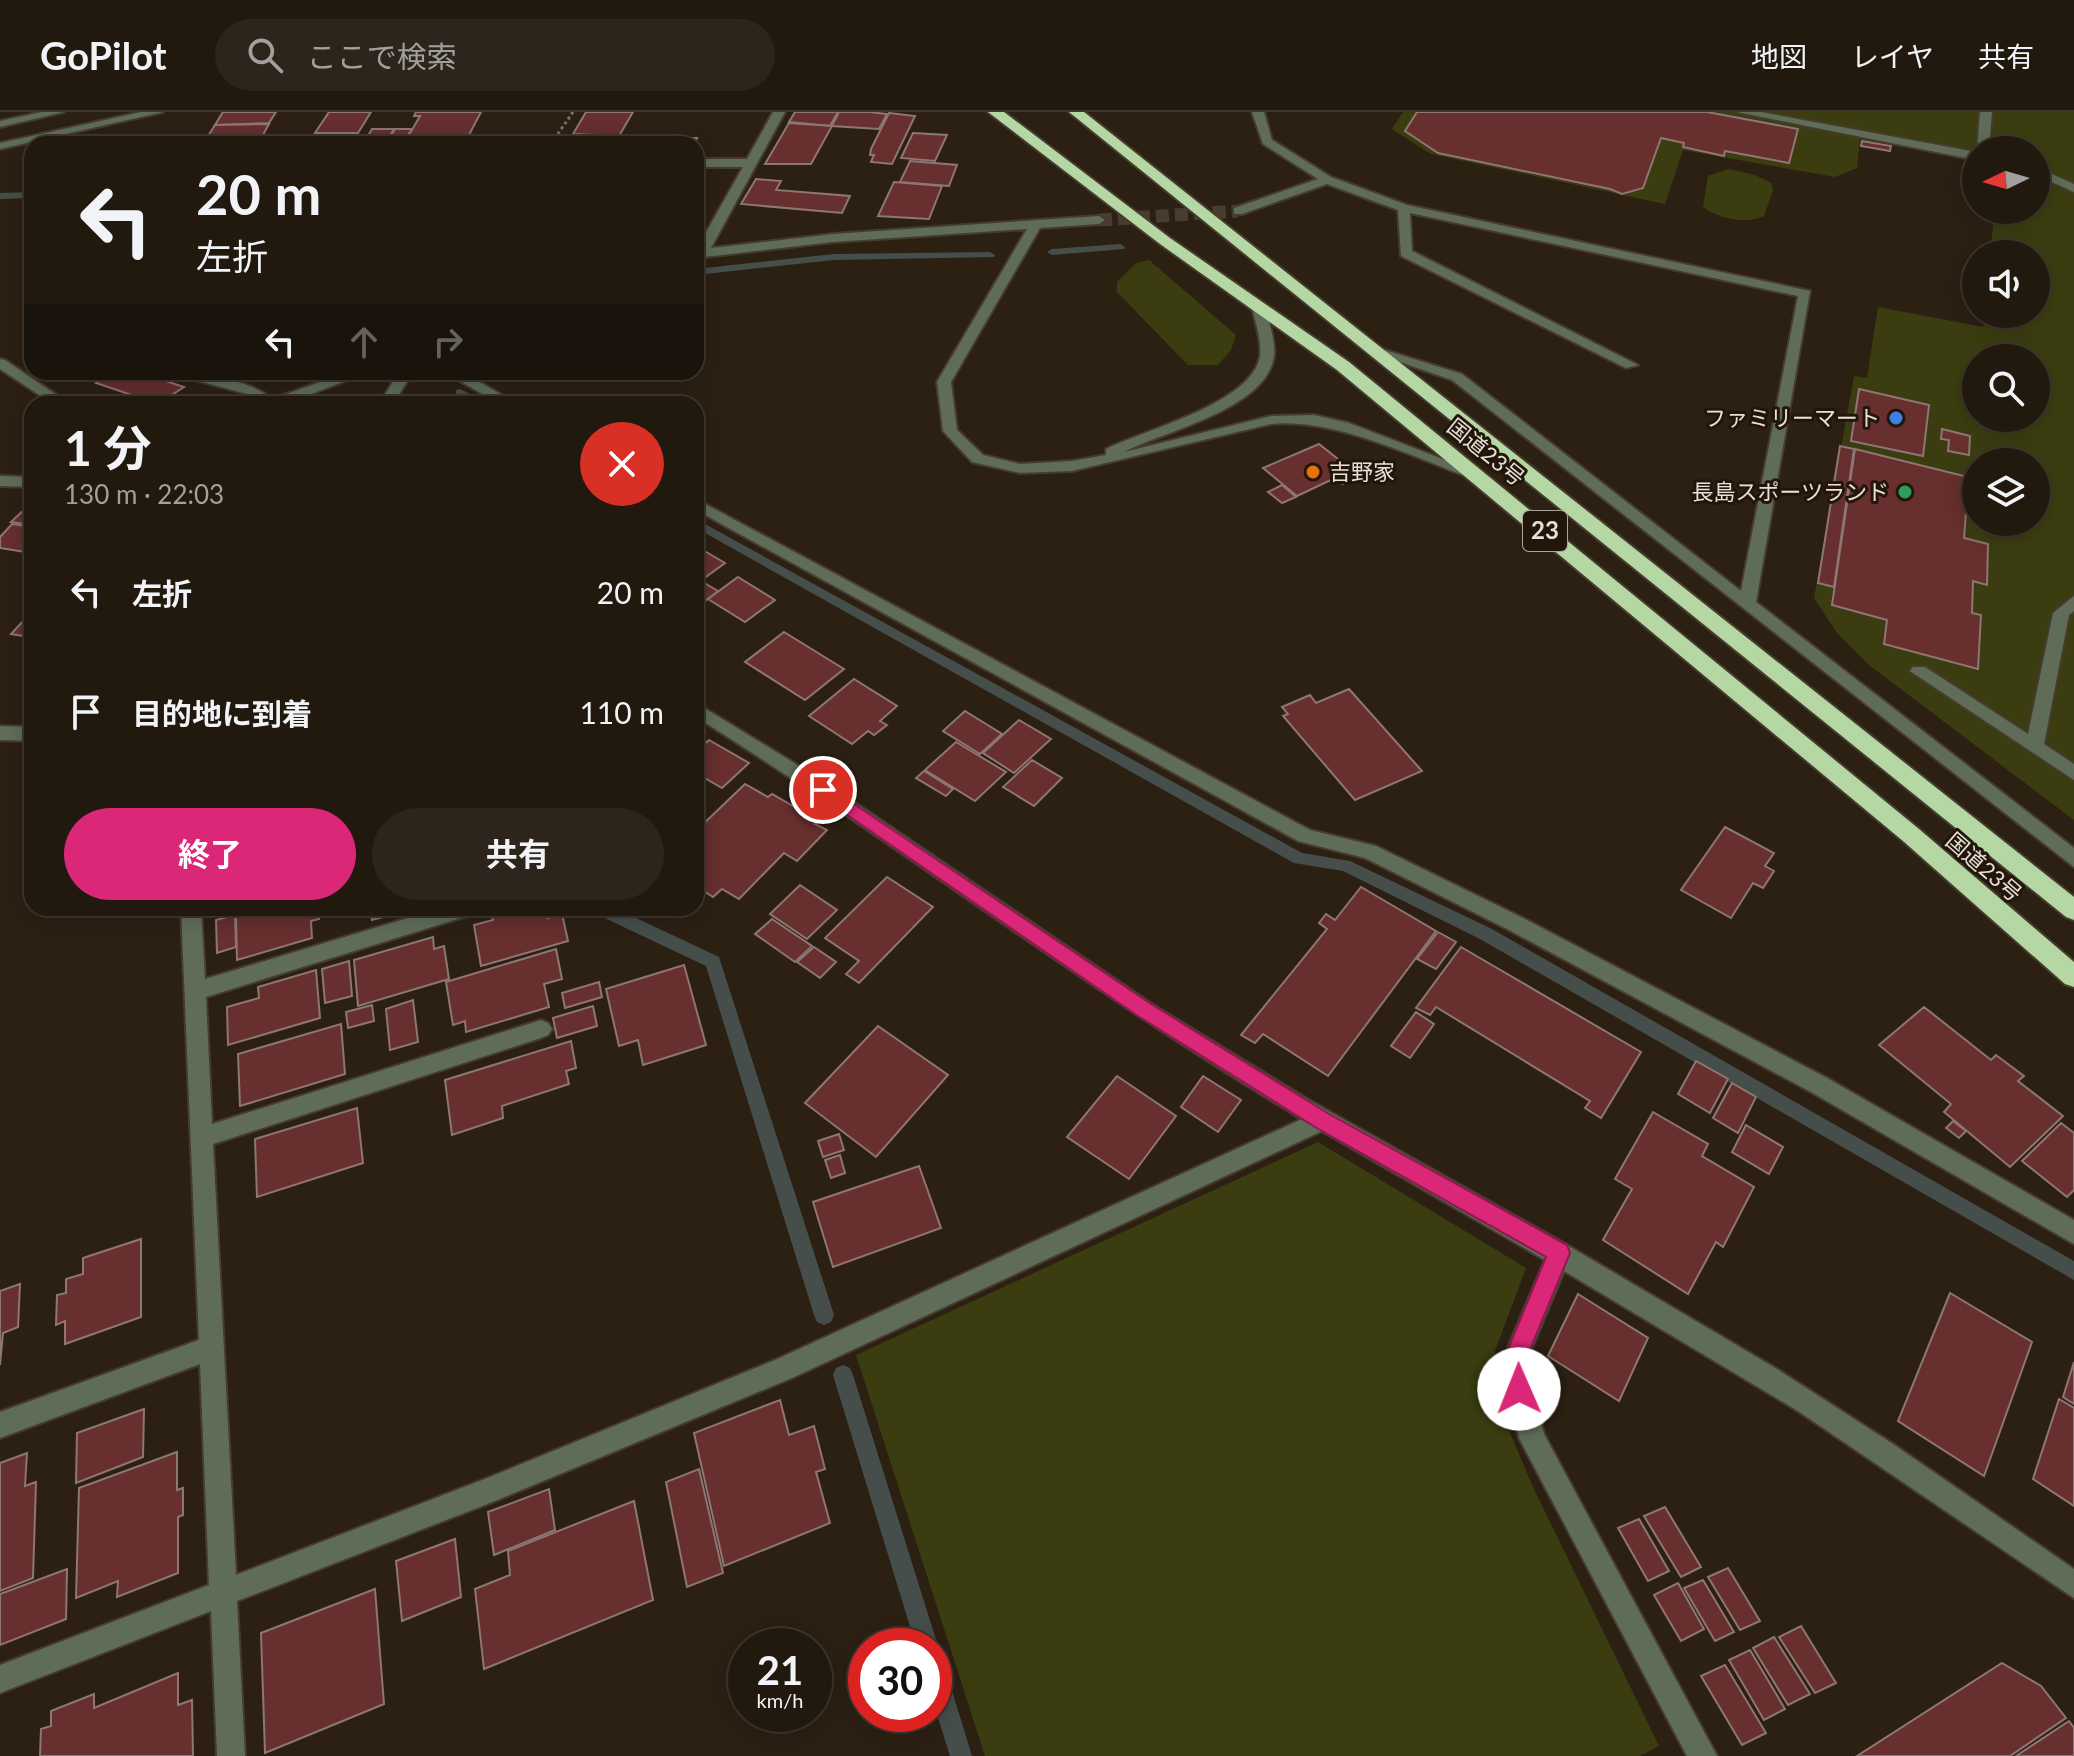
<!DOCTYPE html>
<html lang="ja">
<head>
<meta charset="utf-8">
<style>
	body { margin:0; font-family:Lato,"Noto Sans JP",sans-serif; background:#2d251c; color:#f1f3f6; height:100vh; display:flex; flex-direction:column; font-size:30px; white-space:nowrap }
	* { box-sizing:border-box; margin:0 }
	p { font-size:26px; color:#a2a09e }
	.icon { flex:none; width:44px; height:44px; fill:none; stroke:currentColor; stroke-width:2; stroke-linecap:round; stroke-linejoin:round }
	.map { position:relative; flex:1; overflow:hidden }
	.details { position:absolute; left:24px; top:284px; width:680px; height:520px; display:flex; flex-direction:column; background:#21180e; border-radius:24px; box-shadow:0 4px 20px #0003,0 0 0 2px #3e372e }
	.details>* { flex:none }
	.guide { position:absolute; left:24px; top:24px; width:680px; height:244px; border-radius:24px; box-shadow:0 4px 20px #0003,0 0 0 2px #3e372e; background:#21180e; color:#f1f3f6; overflow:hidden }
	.needle { width:52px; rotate:265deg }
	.controls { position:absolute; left:1962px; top:24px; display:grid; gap:16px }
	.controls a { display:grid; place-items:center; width:88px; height:88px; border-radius:50%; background:#21180e; box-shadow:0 4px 20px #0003,0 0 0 2px #3e372e; font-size:40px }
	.speed { position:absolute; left:728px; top:1516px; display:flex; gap:16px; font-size:40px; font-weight:700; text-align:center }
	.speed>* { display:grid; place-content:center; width:104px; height:104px; border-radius:50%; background:#21180e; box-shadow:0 4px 20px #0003,0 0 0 2px #3e372e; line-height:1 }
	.speed small { font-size:20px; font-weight:400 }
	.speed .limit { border:12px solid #d22; background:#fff; color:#111 }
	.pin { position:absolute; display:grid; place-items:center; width:68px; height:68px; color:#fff; margin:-34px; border:4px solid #fff; border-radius:50%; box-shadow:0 2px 8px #0007 }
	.me { position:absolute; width:88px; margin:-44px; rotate:359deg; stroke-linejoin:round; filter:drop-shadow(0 0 6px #0008) }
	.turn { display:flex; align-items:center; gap:28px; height:168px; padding:0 40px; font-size:36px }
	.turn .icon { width:104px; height:104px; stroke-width:2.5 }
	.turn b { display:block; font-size:56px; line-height:68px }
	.lanes { display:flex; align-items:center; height:76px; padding:0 40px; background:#0003; justify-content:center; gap:40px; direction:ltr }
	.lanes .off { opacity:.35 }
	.round { display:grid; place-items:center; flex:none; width:84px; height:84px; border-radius:42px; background:#2d251c }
	.summary { display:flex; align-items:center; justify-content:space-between; height:136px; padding:0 40px }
	h1 { font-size:48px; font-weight:700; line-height:60px }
	.primary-button { display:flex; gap:16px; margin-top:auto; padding:16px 40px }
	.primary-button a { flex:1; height:92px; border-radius:48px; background:#db2777; color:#fff; font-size:32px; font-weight:700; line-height:92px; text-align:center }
	.primary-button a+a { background:#2d251c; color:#f1f3f6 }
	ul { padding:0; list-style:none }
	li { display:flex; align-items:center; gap:24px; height:120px; padding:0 40px }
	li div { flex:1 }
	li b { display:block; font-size:30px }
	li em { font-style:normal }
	header { display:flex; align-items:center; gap:48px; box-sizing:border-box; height:112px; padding:0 40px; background:#21180e; border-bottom:2px solid #3e372e }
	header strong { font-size:38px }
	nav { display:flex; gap:44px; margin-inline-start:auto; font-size:28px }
	.search { width:560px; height:72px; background:#2d251c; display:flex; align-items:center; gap:20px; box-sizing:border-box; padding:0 28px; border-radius:44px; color:#a2a09e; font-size:30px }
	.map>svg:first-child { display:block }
	.green { fill:#3b3d11; fill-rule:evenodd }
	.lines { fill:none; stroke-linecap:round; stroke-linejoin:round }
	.stream { fill:#464e4c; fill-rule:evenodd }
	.building { fill:#672f2e; stroke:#8d7674; stroke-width:2 }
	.minor-tunnel { stroke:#483d30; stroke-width:13; stroke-dasharray:13 6; stroke-linecap:butt }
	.minor-casing { stroke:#463b2e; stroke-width:4 }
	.highway-casing { stroke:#463b2e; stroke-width:4 }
	.path { stroke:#7c7167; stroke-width:3; stroke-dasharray:3 3; stroke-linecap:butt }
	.minor { fill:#5f6d58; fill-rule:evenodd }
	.highway { fill:#b4d7a3; fill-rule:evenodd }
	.route { fill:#db2777; stroke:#8e194d; stroke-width:2 }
	.shop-dot { fill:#3f7fe0; stroke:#22160a; stroke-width:3 }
	.food-dot { fill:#e8710a; stroke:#22160a; stroke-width:3 }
	.leisure-dot { fill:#2e9e5b; stroke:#22160a; stroke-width:3 }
	.labels { text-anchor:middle; stroke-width:6; stroke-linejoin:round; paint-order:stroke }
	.far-poi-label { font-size:22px; fill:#e8dfd7; stroke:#22160a; text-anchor:end }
	.far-street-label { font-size:22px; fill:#e8dfd7; stroke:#22160a }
	.shield { fill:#22160a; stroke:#ada39a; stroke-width:2 }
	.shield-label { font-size:24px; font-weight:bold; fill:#e8dfd7 }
</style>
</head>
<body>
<header>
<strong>GoPilot</strong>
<div class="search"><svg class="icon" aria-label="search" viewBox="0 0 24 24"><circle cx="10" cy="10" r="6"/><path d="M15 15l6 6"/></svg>ここで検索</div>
<nav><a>地図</a><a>レイヤ</a><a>共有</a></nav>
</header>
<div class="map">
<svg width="2074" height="1644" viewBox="0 0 2074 1644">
	<rect width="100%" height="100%" fill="#2c2013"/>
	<g class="green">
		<path d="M1403,0H2074V708L1869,553L1837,521L1814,486L1854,264L1867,266L1878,195L1983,215L1985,202H2036V142H1990L1995,98H2036V38H1976V48L1860,27L1857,56L1835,65L1683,38L1665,92L1431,42L1392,17ZM1976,246H2036V306H1976ZM1976,350H2036V410H1976Z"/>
		<path d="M1728,57L1755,63L1771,71L1773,78L1764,104C1747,112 1718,107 1703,95L1708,64Z"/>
		<polygon points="1149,148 1236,223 1231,238 1218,253 1188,253 1117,180 1117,170 1136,151"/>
		<polygon points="1318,1030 1526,1156 1495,1239 1492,1278 1532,1373 1659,1634 1640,1644 985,1644 856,1243"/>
	</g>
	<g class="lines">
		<g class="stream">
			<polygon points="32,80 32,86 0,87 0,81"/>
			<polygon points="1120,132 1125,135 1124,137 1052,143 1047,140 1052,137"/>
			<polygon points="990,140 995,143 994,145 834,148 696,163 696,157 834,142"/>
			<polygon points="232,260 255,260 274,266 268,269"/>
			<polygon points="460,277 486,290 488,292 473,292 456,282 456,278"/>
			<polygon points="696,407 1302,741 1350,749 1492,817 2074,1149 2074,1168 1480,827 1343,759 1294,751 696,416"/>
			<polygon points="592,796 615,796 719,845 834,1203 831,1210 824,1213 817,1210 814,1203 706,854 594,801"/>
			<polygon points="843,1253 850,1256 853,1263 938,1534 934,1542 934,1534 916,1534 833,1263 836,1256"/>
			<polygon points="934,1545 942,1548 945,1556 972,1644 950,1644 934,1593"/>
		</g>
	</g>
	<g class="building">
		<polygon points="223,0 276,0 269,11 215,13"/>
		<polygon points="329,0 371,0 358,21 315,21"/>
		<polygon points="416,0 481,0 469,23 409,23 420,4 414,4"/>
		<polygon points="586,0 633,0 619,24 573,22"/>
		<polygon points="795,0 838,0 830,14 789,10"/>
		<polygon points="839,0 869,0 887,2 879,17 832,14"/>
		<polygon points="1417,0 1707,0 1798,17 1789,51 1725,39 1724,44 1683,35 1684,31 1661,26 1643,76 1622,82 1610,77 1438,41 1405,19"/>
		<polygon points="889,1 915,4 892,52 871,50 874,43 870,43 871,37"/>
		<polygon points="789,11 832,14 811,52 765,52"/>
		<polygon points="269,12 258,32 203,32 215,13"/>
		<polygon points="372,17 394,17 385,32 363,32"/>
		<polygon points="395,17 412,17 401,32 386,32"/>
		<polygon points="913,21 947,23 935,49 901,46"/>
		<polygon points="302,23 335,23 330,32 296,32"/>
		<polygon points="419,23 466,23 461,32 414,32"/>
		<polygon points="507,26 545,28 543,32 503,32"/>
		<polygon points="647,26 697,26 695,32 646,32"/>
		<polygon points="1862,29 1891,34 1890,39 1861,34"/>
		<polygon points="910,49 957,53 949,74 900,70"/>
		<polygon points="756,67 781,69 776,78 850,84 842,101 741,92"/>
		<polygon points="894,70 942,74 929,107 878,104"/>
		<polygon points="112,260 139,260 184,275 158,292 96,271"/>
		<polygon points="1859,277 1929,293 1923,344 1851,329"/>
		<polygon points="1942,317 1970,324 1969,343 1948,339 1949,328 1941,327"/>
		<polygon points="1319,332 1352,358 1297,384 1263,356"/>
		<polygon points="1840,334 1854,337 1834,475 1818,471"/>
		<polygon points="1855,337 1976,367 1976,392 1967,389 1964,426 1988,432 1987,473 1973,469 1972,501 1981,503 1978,557 1884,532 1887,508 1832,493"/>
		<polygon points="1353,359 1360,364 1343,372 1336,366"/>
		<polygon points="1282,373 1296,385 1282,391 1268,380"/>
		<polygon points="29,393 32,394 32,413 11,410"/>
		<polygon points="12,412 32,415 32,441 0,436 0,425"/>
		<polygon points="696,434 725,451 703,467 696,463"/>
		<polygon points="738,465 775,488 745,510 708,487"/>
		<polygon points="696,466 718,479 696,496"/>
		<polygon points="24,508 32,509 30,525 11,522"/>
		<polygon points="784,520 844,557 805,588 745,550"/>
		<polygon points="854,567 897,594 880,609 887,613 874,623 868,619 852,632 809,604"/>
		<polygon points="1349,577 1422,659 1355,688 1283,604 1288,602 1282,595 1310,583 1316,591"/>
		<polygon points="965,599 1002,622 980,642 943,619"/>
		<polygon points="1019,608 1051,627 1014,661 983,641"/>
		<polygon points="709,628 749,651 722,676 696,661 696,640"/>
		<polygon points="956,630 1006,660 975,689 925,658"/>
		<polygon points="1032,648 1062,666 1034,694 1003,675"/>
		<polygon points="924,659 953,677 946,684 916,666"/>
		<polygon points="745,672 768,685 772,682 819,709 815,712 827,718 797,749 784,741 739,787 722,777 713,785 696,774 696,719"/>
		<polygon points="1725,715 1774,741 1765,754 1774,759 1763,776 1753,771 1731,806 1681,778"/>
		<polygon points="887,765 933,795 859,871 846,862 859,849 825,826"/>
		<polygon points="800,773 837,798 807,827 770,802"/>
		<polygon points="1361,775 1436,819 1328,964 1263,922 1255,931 1241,923 1327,817 1319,811 1326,802 1335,808"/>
		<polygon points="258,796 318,796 319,807 311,809 312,826 237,848 236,802"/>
		<polygon points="370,796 412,796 412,797 372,808"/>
		<polygon points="506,796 545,796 547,806 562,802 568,829 481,854 474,813 493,808 492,800"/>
		<polygon points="235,803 236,835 217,841 216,808"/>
		<polygon points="772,807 812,834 795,850 755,822"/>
		<polygon points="1438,820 1456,830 1436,857 1417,847"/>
		<polygon points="433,825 434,837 444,834 449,867 358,894 354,848"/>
		<polygon points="814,835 836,850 820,866 797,850"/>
		<polygon points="1461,835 1641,940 1601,1006 1585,996 1590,989 1436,895 1430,903 1416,896"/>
		<polygon points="556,837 562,867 544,872 549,895 466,920 465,909 453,913 446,870"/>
		<polygon points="349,849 352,884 325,891 322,857"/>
		<polygon points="684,853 706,933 643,953 638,928 619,934 606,877"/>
		<polygon points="316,858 320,906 228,933 227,895 259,886 258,875"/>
		<polygon points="599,870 602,885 565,896 562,881"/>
		<polygon points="413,888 418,930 390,938 386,897"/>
		<polygon points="372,893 374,909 348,916 346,900"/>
		<polygon points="593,894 597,914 557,926 553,906"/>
		<polygon points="1924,895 1991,948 1996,943 2024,964 2018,969 2063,1004 2010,1055 1944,1000 1951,992 1879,933"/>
		<polygon points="1416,900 1434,912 1410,946 1391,934"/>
		<polygon points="341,912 345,962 240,994 238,942"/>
		<polygon points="878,914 948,963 876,1045 805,991"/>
		<polygon points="571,929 576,956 566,959 569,972 502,994 503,1006 452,1023 445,968"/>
		<polygon points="1696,949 1728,967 1710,1001 1678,982"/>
		<polygon points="1117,964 1176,1004 1129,1067 1067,1025"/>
		<polygon points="1203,964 1241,988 1218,1020 1181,995"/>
		<polygon points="1732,971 1756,985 1738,1021 1713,1006"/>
		<polygon points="357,996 363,1051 257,1085 255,1027"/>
		<polygon points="1653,1000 1708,1032 1702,1044 1754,1075 1723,1135 1716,1130 1688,1182 1603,1128 1632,1077 1615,1067"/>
		<polygon points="1953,1009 1966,1019 1959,1026 1946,1016"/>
		<polygon points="2061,1011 2074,1021 2074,1078 2067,1085 2022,1049"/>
		<polygon points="1746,1013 1783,1035 1769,1062 1732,1040"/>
		<polygon points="839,1022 844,1038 823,1045 818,1029"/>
		<polygon points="840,1043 845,1061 831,1066 825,1048"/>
		<polygon points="919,1054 941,1116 833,1155 813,1090"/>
		<polygon points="141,1127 141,1205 65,1232 65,1209 56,1213 57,1183 66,1181 66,1167 83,1162 83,1146"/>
		<polygon points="20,1172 18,1215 3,1221 0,1253 0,1179"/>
		<polygon points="1950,1181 2032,1230 1984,1364 1898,1309"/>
		<polygon points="1578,1182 1648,1226 1619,1289 1548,1244"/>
		<polygon points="2074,1250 2074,1292 2063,1285"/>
		<polygon points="2059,1287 2074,1296 2074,1394 2033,1367"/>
		<polygon points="780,1288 789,1323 814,1314 825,1357 816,1360 830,1411 724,1454 694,1321"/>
		<polygon points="144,1297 143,1345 76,1371 77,1321"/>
		<polygon points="177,1340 177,1378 183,1376 183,1403 178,1405 178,1461 117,1485 118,1469 76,1486 79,1376"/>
		<polygon points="27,1341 25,1374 36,1370 33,1466 0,1479 0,1351"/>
		<polygon points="699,1357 723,1461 687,1475 666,1370"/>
		<polygon points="549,1377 555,1418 494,1443 488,1400"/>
		<polygon points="634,1389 653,1488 484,1557 475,1477 510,1463 508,1439"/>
		<polygon points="1665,1395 1701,1455 1681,1465 1644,1404"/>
		<polygon points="1639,1407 1669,1459 1648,1469 1618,1416"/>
		<polygon points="455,1427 461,1485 402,1509 396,1449"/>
		<polygon points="1728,1456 1760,1509 1740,1518 1708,1465"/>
		<polygon points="67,1457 66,1507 0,1533 0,1482"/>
		<polygon points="1703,1468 1734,1520 1715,1529 1684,1476"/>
		<polygon points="1678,1471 1704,1517 1681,1529 1654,1483"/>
		<polygon points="375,1477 384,1592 265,1641 261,1521"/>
		<polygon points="1801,1514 1836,1571 1815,1581 1779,1525"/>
		<polygon points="1774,1525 1810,1582 1788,1593 1753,1536"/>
		<polygon points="1750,1538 1785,1597 1764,1608 1729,1548"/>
		<polygon points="2002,1551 2041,1574 2066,1606 2010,1644 1857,1644"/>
		<polygon points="1725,1553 1766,1621 1742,1633 1701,1564"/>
		<polygon points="178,1561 178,1593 192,1588 193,1644 40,1644 41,1617 51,1614 51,1599 94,1582 94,1596"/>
		<polygon points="2069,1609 2074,1616 2074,1644 2016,1644"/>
	</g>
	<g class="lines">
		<polyline class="minor-tunnel" points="1099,108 1238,99"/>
		<g class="minor-casing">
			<g id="minor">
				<polygon points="42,0 64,0 0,15 0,9"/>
				<polygon points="141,0 163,0 0,37 0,31"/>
				<path d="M773,0H785L711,136L833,122L1099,104L1105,108L1099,112L1040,116L951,270L957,318L983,343L1020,352L1072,349L1106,343V337C1144,318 1253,291 1260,244C1262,228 1255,210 1252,195L1259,191L1266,195C1268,210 1276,228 1274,244C1267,297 1164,319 1124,340L1271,304L1314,303L1349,311L1484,363L1481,366H1471C1413,345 1332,305 1271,312L1072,359L1020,361L972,350L943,319L937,270L1027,117L833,130L696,146V138L743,55H696V47H747Z"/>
				<polygon points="1252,0 1264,0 1272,28 1331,65 1407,93 1810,179 1756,490 2074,736 2074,755 1452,268 1368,239 1375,235 1462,262 1741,479 1798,184 1410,101 1412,139 1638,253 1626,256 1401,144 1398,98 1327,72 1242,102 1234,102 1234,96 1318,67 1263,32"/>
				<polygon points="1737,0 1761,0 1976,40 1976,48"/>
				<polygon points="1980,0 1992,0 1989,38 1977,38"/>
				<polygon points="2036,55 2074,72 2074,80 2036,63"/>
				<polygon points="0,247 5,248 70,292 53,292 0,257"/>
				<path d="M165,260C195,260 250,267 272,287L349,260H369L285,292H261L251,283Z"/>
				<polygon points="399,260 413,260 393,292 379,292"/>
				<polygon points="444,260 462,260 518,292 500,292"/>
				<polygon points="0,364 32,365 32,375 0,374"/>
				<polygon points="696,387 1310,718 1376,734 1521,805 1827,966 2074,1108 2074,1132 1811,980 1507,817 1365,746 1298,729 696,398"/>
				<polygon points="2074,484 2074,499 2069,503 2044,632 2074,652 2074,668 1910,559 1913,555 1925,555 2028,622 2053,501"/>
				<path d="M696,591L817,665L1153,893L1307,987L1567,1133L1777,1257L1893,1332L2074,1457V1486L1798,1299L1564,1159L1525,1252L1544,1322L1717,1644H1687L1519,1326L1501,1252L1545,1148L1322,1019L792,1266L490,1391L237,1489L245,1644H217L211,1499L0,1581V1553L209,1473L200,1252L0,1326V1300L199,1228L181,796H201L205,867L441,796L474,797L471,803L464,805L206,885L212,1012L541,908L548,911L552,917L548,923L541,926L213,1032L236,1463L490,1365L775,1248L1302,1007C1093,883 902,734 696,605Z"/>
				<polygon points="0,614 32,615 32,629 0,628"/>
			</g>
		</g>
		<g class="highway-casing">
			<g id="highway">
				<polygon points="988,0 1004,0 1170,126 1349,250 1919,717 2074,850 2074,875 2065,872 1903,729 1337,258 1160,132"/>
				<polygon points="1069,0 1084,0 2074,785 2074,808 2066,805"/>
			</g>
		</g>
		<polyline class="path" points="551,32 573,0"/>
		<use href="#minor" class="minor"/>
		<use href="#highway" class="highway"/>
	</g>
	<polygon class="route" points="823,671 1151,892 1329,1002 1567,1133 1570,1141 1524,1252 1530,1277 1527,1285 1519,1288 1511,1285 1502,1252 1546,1145 1315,1015 1138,904 817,682 815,678"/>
	<circle class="shop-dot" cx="1896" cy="306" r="8"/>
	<circle class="food-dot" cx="1313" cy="360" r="8"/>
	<circle class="leisure-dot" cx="1905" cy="380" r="8"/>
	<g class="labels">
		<g class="far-poi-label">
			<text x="1880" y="314">ファミリーマート</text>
			<text x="1329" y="368" text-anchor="start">吉野家</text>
			<text x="1889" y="388">長島スポーツランド</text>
		</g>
		<g class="far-street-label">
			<text transform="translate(1486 340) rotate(39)" y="8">国道23号</text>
			<text transform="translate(1984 755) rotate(41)" y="8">国道23号</text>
		</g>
		<rect class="shield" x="1523" y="399" width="44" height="40" rx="6"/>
		<g class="shield-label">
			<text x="1545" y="427">23</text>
		</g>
	</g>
</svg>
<div class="controls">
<a><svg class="needle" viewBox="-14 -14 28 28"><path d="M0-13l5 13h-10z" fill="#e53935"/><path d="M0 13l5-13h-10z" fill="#a2a09e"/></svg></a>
<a><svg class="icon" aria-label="sound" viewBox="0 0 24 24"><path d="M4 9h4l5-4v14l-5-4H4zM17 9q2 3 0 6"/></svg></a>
<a><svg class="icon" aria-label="search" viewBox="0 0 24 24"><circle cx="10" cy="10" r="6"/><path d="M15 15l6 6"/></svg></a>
<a><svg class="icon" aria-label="layers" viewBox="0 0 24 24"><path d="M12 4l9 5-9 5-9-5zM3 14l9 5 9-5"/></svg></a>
</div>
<div class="speed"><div>21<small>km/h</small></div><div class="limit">30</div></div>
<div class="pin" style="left:823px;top:678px;background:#d93025"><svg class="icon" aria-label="arrive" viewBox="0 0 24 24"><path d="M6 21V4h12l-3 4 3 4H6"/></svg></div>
<svg class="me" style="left:1519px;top:1277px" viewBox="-20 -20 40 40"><circle r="19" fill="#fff"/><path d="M0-13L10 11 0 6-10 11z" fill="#db2777"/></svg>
<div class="guide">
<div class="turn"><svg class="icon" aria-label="left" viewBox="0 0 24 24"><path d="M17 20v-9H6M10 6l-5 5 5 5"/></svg><div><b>20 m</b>左折</div></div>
<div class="lanes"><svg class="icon" aria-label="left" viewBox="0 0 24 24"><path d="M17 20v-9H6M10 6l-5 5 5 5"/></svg><svg class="icon off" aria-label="ahead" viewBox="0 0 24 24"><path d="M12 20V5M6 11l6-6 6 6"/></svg><svg class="icon off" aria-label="right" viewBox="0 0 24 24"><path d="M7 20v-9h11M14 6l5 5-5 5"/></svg></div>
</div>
<section class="details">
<div class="summary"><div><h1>1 分</h1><p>130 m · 22:03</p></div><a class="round" style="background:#d93025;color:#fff"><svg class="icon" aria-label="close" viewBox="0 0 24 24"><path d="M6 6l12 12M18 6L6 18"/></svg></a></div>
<ul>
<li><svg class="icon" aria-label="left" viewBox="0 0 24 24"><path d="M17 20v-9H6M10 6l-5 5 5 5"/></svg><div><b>左折</b></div><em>20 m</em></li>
<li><svg class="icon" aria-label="arrive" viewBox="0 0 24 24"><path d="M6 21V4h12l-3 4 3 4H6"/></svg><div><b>目的地に到着</b></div><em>110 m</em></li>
</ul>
<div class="primary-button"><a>終了</a><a>共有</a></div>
</section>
</div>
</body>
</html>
